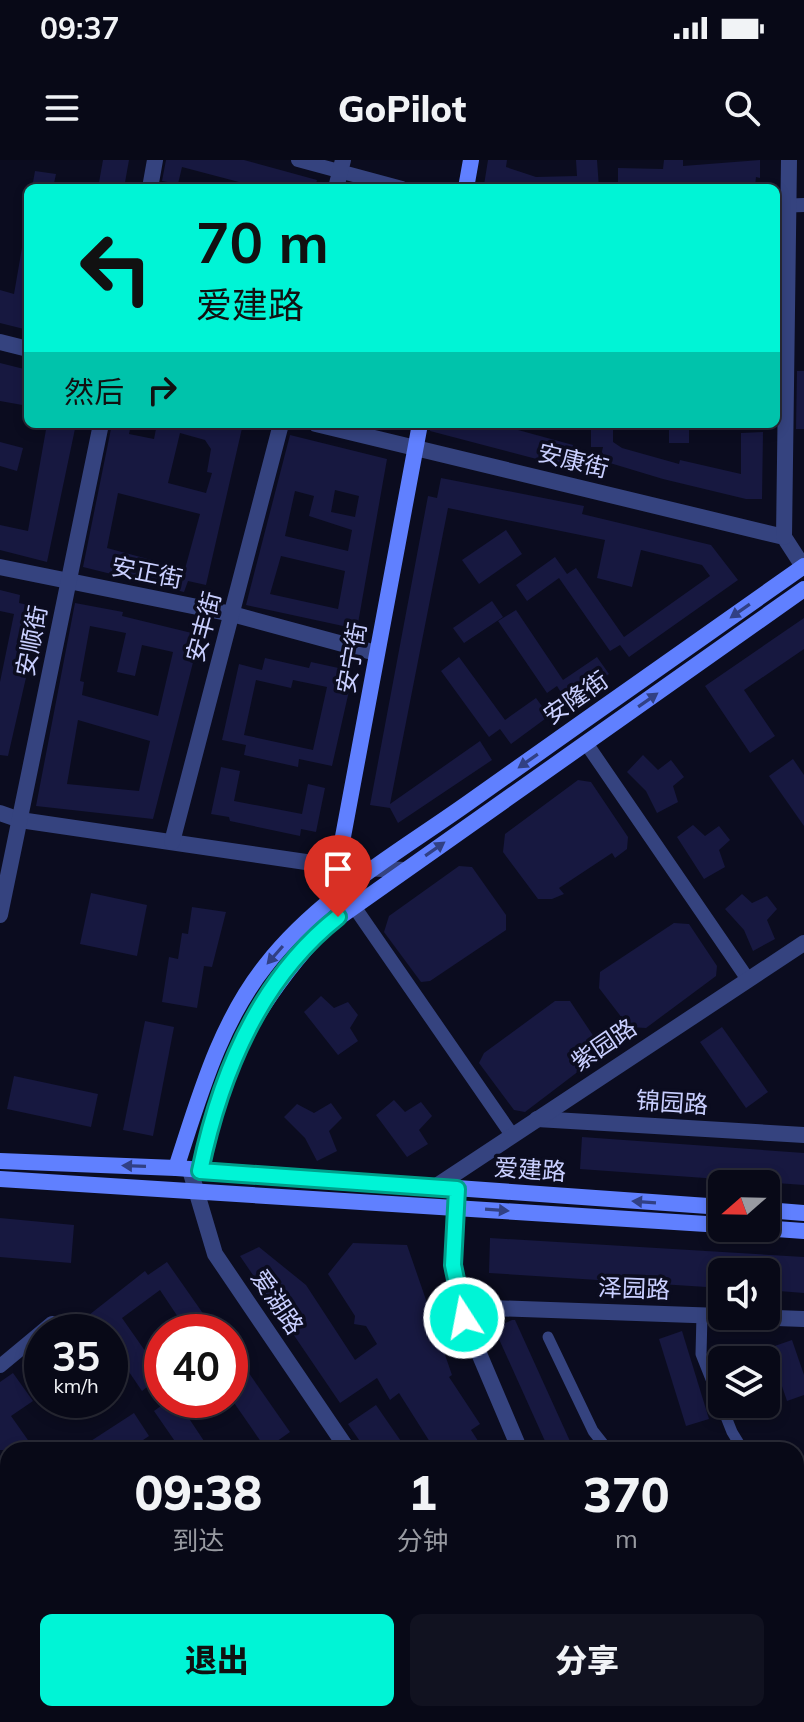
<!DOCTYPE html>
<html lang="zh">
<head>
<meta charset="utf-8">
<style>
	body { margin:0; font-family:Mulish,"Noto Sans SC",sans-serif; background:#111220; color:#f1f3f6; height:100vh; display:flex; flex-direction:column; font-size:30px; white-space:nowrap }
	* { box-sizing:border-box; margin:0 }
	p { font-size:26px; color:#989aa1 }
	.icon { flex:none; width:44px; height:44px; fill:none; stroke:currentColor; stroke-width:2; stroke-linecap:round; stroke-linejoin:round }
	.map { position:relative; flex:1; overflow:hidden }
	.details { position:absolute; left:0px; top:1282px; width:804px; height:280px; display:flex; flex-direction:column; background:#080917; border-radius:24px 24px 0 0; box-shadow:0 4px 12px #0003,0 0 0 2px #292a36 }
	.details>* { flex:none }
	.banner { position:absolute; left:24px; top:24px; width:756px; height:244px; border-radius:12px; box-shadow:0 4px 12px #0003,0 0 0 2px #292a36; background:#00f4d6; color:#111; overflow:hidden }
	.needle { width:52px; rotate:250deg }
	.fabs { position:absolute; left:708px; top:1010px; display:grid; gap:16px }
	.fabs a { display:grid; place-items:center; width:72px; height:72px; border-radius:12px; background:#080917; box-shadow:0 4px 12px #0003,0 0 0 2px #292a36; font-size:40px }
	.speed { position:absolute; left:24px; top:1154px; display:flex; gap:16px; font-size:40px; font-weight:700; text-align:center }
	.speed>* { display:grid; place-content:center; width:104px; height:104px; border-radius:50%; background:#080917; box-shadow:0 4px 12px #0003,0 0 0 2px #292a36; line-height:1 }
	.speed small { font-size:20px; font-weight:400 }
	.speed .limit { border:12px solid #d22; background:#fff; color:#111 }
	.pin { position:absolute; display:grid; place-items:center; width:68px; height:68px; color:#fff; margin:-82px -34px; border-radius:50% 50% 50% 0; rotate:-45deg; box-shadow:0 0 8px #0007 }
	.pin .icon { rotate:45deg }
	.me { position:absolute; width:88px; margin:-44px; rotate:349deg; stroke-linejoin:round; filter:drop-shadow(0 0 6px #0008) }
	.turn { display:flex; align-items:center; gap:28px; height:168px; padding:0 40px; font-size:36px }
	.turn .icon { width:104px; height:104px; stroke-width:2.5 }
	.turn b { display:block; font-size:56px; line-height:68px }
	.then { display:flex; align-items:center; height:76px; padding:0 40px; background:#0003; gap:16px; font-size:30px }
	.eta { display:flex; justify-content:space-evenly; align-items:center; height:136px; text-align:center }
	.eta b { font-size:48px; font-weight:800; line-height:56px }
	.cta { display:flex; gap:16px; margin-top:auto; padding:16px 40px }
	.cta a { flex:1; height:92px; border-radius:12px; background:#00f4d6; color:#111; font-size:32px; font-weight:800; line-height:92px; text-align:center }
	.cta a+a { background:#111220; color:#f1f3f6 }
	.status { display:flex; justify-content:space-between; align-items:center; height:56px; padding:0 40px; background:#080917; direction:ltr }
	.status svg { height:22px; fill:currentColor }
	header { display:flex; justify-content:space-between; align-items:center; height:104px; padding:0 40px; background:#080917; font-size:36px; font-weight:800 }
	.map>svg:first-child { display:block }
	.building { fill:#171840; fill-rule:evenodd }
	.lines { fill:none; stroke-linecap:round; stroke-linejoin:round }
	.pedestrian { stroke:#35437f; stroke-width:11 }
	.minor { stroke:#35437f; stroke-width:14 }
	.tertiary { stroke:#35437f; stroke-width:16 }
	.secondary { stroke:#6080ff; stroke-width:16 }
	.oneway { fill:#314084 }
	.route-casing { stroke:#009f8b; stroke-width:20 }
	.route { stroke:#00f4d6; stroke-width:14 }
	.labels { text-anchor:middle; stroke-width:7; stroke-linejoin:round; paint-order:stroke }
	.street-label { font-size:24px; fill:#c9cfff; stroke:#0b0c1f }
</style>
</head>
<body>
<div class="status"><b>09:37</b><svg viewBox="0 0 49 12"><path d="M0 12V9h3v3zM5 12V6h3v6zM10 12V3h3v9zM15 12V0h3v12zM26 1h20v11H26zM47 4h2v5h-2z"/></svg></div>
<header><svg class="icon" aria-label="menu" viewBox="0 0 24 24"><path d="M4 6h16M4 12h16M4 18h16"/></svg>GoPilot<svg class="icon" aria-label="search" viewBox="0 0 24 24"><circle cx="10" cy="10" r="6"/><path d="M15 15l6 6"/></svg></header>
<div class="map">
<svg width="804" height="1562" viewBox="0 0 804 1562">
	<rect width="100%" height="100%" fill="#0b0c1f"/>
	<g class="building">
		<polygon points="103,0 129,0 124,28 98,28"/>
		<polygon points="166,0 244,0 317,20 315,28 262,28 182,7 178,24 162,21"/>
		<polygon points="488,0 507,0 506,7 536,17 577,16 576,0 597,0 599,28 495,28 484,25"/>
		<polygon points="664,0 683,0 683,6 760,0 760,18 756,17 755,26 618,28 618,8 663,9"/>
		<polygon points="35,11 56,14 53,28 32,28"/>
		<polygon points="23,82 28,82 28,170 0,163 0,130 14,134"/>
		<polygon points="0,203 28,210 28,246 0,241"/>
		<polygon points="797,211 804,211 804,269 796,269"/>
		<polygon points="47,264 76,264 47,402 0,390 0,365 28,371"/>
		<path d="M112,264H131L129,274L154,279L157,264H243L206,425L188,421L184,432L83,407ZM180,273L205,280L211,289L207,312L212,313L206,333L168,323ZM118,333L200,354L185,409L107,388Z"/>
		<polygon points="431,264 496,264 573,285 567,307 430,271"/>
		<polygon points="591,264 613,264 613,282 622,288 679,304 680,300 741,314 741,273 763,272 762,339 746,339 663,319 600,300 603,287 591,287"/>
		<rect x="669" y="264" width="20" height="19"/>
		<path d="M290,275L387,299L357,469L246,445ZM335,330L359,336L355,357L331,352ZM295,331L314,336L309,356L352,370L348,391L285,376ZM281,396L345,411L338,449L270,434Z"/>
		<polygon points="0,282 23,288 17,311 0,306"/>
		<polygon points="441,318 584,346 582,354 711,385 738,420 629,497 620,485 610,491 559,418 527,441 516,425 555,397 567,414 576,408 624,477 710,416 702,405 641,390 632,427 597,418 605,380 448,348 390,644 480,581 492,600 398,663 390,648 370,645 428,336 437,338"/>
		<polygon points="506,370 522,394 479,424 462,400"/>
		<polygon points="0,430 20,435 19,443 42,448 8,596 0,595 0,522 14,454 0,451"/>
		<polygon points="492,441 503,457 464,483 453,468"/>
		<path d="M75,443L123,452L122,456L200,475L153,659L36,646ZM90,466L126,473L117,512L135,516L142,485L173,492L158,556L82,535L84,522L80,521ZM78,560L150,581L139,631L67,624Z"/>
		<polygon points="516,450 563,520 597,497 609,514 567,542 557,526 547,533 498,461"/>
		<polygon points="804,458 804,489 744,530 775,576 750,593 705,526"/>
		<polygon points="459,497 505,560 536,538 549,556 511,584 500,569 489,577 441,511"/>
		<path d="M265,498L309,508L311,502L343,509L351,522L332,606L299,599L298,607L244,595L246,585L222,580L239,504L262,510ZM256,520L291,528L293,520L327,527L313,590L244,575Z"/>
		<polygon points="643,595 658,610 671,600 684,617 673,626 678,642 657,653 646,631 627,612"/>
		<polygon points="793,599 804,615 804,666 769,616"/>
		<polygon points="221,607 240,611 234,641 302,654 308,624 325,628 316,672 301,669 300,676 230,661 229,657 211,654"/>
		<polygon points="578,620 591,622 628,677 627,689 615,698 612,693 559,728 564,734 552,739 538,739 503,692 505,674"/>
		<polygon points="693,665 705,676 719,666 730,680 719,690 725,707 704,719 677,677"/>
		<polygon points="459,706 472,707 506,755 506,770 430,821 421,822 384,772 389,756"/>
		<polygon points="91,733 147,745 137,796 80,784"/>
		<polygon points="742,734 752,743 767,736 777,749 767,760 775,779 753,791 744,770 725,749"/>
		<polygon points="192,747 226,752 212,807 204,806 197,848 162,842 169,797 178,799 182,773 188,774"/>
		<polygon points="674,763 689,764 717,806 716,816 646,868 629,867 599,828 600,812"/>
		<polygon points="321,836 334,848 348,842 358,855 350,868 358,881 338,895 304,852"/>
		<polygon points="555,841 570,841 598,883 596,898 525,952 514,950 479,903 484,893"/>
		<polygon points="145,861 174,867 153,976 123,970"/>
		<polygon points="722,867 768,932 746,948 700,882"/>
		<polygon points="14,916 98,934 91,967 7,949"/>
		<polygon points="394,940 405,952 421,942 432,956 419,970 428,984 407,997 376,955"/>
		<polygon points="331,943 342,958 329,971 337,991 317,1001 305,978 284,957 297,944 314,953"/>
		<polygon points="582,977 804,993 804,1025 580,1009"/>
		<polygon points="0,1058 74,1065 71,1103 0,1097"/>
		<polygon points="490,1078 804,1097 804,1133 766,1130 766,1112 722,1112 722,1128 489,1113"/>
		<polygon points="353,1083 407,1085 452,1215 449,1217 480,1264 471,1270 484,1290 435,1290 399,1233 390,1240 377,1218 340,1243 240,1096 259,1087 306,1125 355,1200 377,1184 366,1166 354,1164 355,1156 328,1114"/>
		<polygon points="167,1102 216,1172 188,1172 160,1130 122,1158 162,1215 142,1231 110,1184 110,1172 102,1172 89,1155 145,1111 148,1115"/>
		<polygon points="512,1160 515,1160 574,1290 549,1290 494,1168"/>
		<polygon points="682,1171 709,1259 686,1266 659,1179"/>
		<polygon points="792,1180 804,1215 804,1235 787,1241 769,1188"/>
		<polygon points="230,1186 290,1272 266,1289 230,1237"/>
		<polygon points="13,1213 33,1241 11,1256 35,1290 0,1290 0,1222"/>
		<polygon points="169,1240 200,1240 184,1251 210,1290 181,1290 154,1251"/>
		<polygon points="376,1245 407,1290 366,1290 348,1264"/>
		<polygon points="134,1253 149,1276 128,1290 77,1290"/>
	</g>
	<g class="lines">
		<g class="pedestrian">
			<polyline points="702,1155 701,1194 732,1272 743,1290"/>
			<polyline points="548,1177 593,1271 608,1290"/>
			<polyline points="796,1377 804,1387"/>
			<polyline points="796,1509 804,1512"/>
		</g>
		<g class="minor">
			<polyline points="298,0 402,28"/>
			<polyline points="776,46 804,45"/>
			<polyline points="586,583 747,818"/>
			<polyline points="353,745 512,975"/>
			<polyline points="0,1206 52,1163"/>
		</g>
		<g class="tertiary">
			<polyline points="150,28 155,0"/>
			<polyline points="336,28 343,0"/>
			<polyline points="0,182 28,189"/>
			<polyline points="316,264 784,377 804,408"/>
			<polyline points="784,377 789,0"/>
			<polyline points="0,407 232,454 376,493"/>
			<polyline points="0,653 20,660 340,707 405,710"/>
			<polyline points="172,682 281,264"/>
			<polyline points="0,755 101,264"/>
			<polyline points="537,959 804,975"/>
			<polyline points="190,1010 215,1094 348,1290"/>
			<polyline points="432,1029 804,783"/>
			<polyline points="457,1029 453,1105 464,1158 520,1290"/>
			<polyline points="462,1147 804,1159"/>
			<polyline points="14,1554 24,1562"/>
			<polyline points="528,1554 534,1562"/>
			<polyline points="753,1554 765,1562"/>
		</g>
		<g class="secondary">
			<polyline points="466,28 471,0"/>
			<polyline points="331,741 420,264"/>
			<polyline points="0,1001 176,1008 722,1047"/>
			<path d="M176,1008C199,938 219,864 266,805C319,737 399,692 468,643C580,564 692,484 804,406"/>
			<path d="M200,1011C222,907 252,847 324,768L804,429"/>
			<polyline points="0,1019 722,1065"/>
			<polyline points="766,1050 804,1053"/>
			<polyline points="761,1068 804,1071"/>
		</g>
	</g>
	<defs><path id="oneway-solid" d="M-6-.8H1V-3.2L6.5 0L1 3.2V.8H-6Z" transform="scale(2)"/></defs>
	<g class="oneway">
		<use href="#oneway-solid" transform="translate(740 451) rotate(145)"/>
		<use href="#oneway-solid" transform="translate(648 540) rotate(-35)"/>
		<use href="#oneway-solid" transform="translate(528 601) rotate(145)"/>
		<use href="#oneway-solid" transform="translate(435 689) rotate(-35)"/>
		<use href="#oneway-solid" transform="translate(275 795) rotate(131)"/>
		<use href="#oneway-solid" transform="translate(134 1006) rotate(-178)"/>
		<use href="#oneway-solid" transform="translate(644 1042) rotate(-176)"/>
		<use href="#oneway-solid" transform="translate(497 1050) rotate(4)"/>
	</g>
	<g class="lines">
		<g class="route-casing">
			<path id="route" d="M338,757C259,819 220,915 200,1011L457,1029L453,1105L464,1158"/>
		</g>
		<use href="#route" class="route"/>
	</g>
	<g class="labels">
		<g class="street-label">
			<text transform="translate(573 301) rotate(14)" y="8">安康街</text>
			<text transform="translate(147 413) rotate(11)" y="8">安正街</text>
			<text transform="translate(204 467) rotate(-75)" y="8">安丰街</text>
			<text transform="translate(32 481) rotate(-79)" y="8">安顺街</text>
			<text transform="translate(352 498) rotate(-80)" y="8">安宁街</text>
			<text transform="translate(576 538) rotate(-35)" y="8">安隆街</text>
			<text transform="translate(604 885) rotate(-34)" y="8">紫园路</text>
			<text transform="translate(672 943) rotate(4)" y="8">锦园路</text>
			<text transform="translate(530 1010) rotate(4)" y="8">爱建路</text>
			<text transform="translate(634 1129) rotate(2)" y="8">泽园路</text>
			<text transform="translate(277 1142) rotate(56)" y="8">爱湖路</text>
		</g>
	</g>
</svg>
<div class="fabs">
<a><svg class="needle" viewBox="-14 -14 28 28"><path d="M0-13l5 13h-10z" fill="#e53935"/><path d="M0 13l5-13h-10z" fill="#989aa1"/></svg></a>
<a><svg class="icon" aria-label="sound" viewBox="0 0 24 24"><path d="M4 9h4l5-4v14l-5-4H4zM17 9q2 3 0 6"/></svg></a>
<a><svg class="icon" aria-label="layers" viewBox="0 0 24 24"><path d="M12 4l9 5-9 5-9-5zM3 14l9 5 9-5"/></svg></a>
</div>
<div class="speed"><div>35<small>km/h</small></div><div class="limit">40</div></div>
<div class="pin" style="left:338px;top:757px;background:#d93025"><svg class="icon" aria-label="arrive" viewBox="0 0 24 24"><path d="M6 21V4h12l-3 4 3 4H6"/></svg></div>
<svg class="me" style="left:464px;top:1158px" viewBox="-20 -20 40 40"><circle r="17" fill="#00f4d6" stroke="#fff" stroke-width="3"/><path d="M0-11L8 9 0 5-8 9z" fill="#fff"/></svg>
<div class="banner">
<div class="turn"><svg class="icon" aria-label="left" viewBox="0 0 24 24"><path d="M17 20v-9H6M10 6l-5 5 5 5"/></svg><div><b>70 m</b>爱建路</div></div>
<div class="then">然后<svg class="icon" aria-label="right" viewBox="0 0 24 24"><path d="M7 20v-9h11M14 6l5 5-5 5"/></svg></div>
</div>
<section class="details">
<div class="eta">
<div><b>09:38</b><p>到达</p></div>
<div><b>1</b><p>分钟</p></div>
<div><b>370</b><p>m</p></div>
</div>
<div class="cta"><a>退出</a><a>分享</a></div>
</section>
</div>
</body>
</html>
